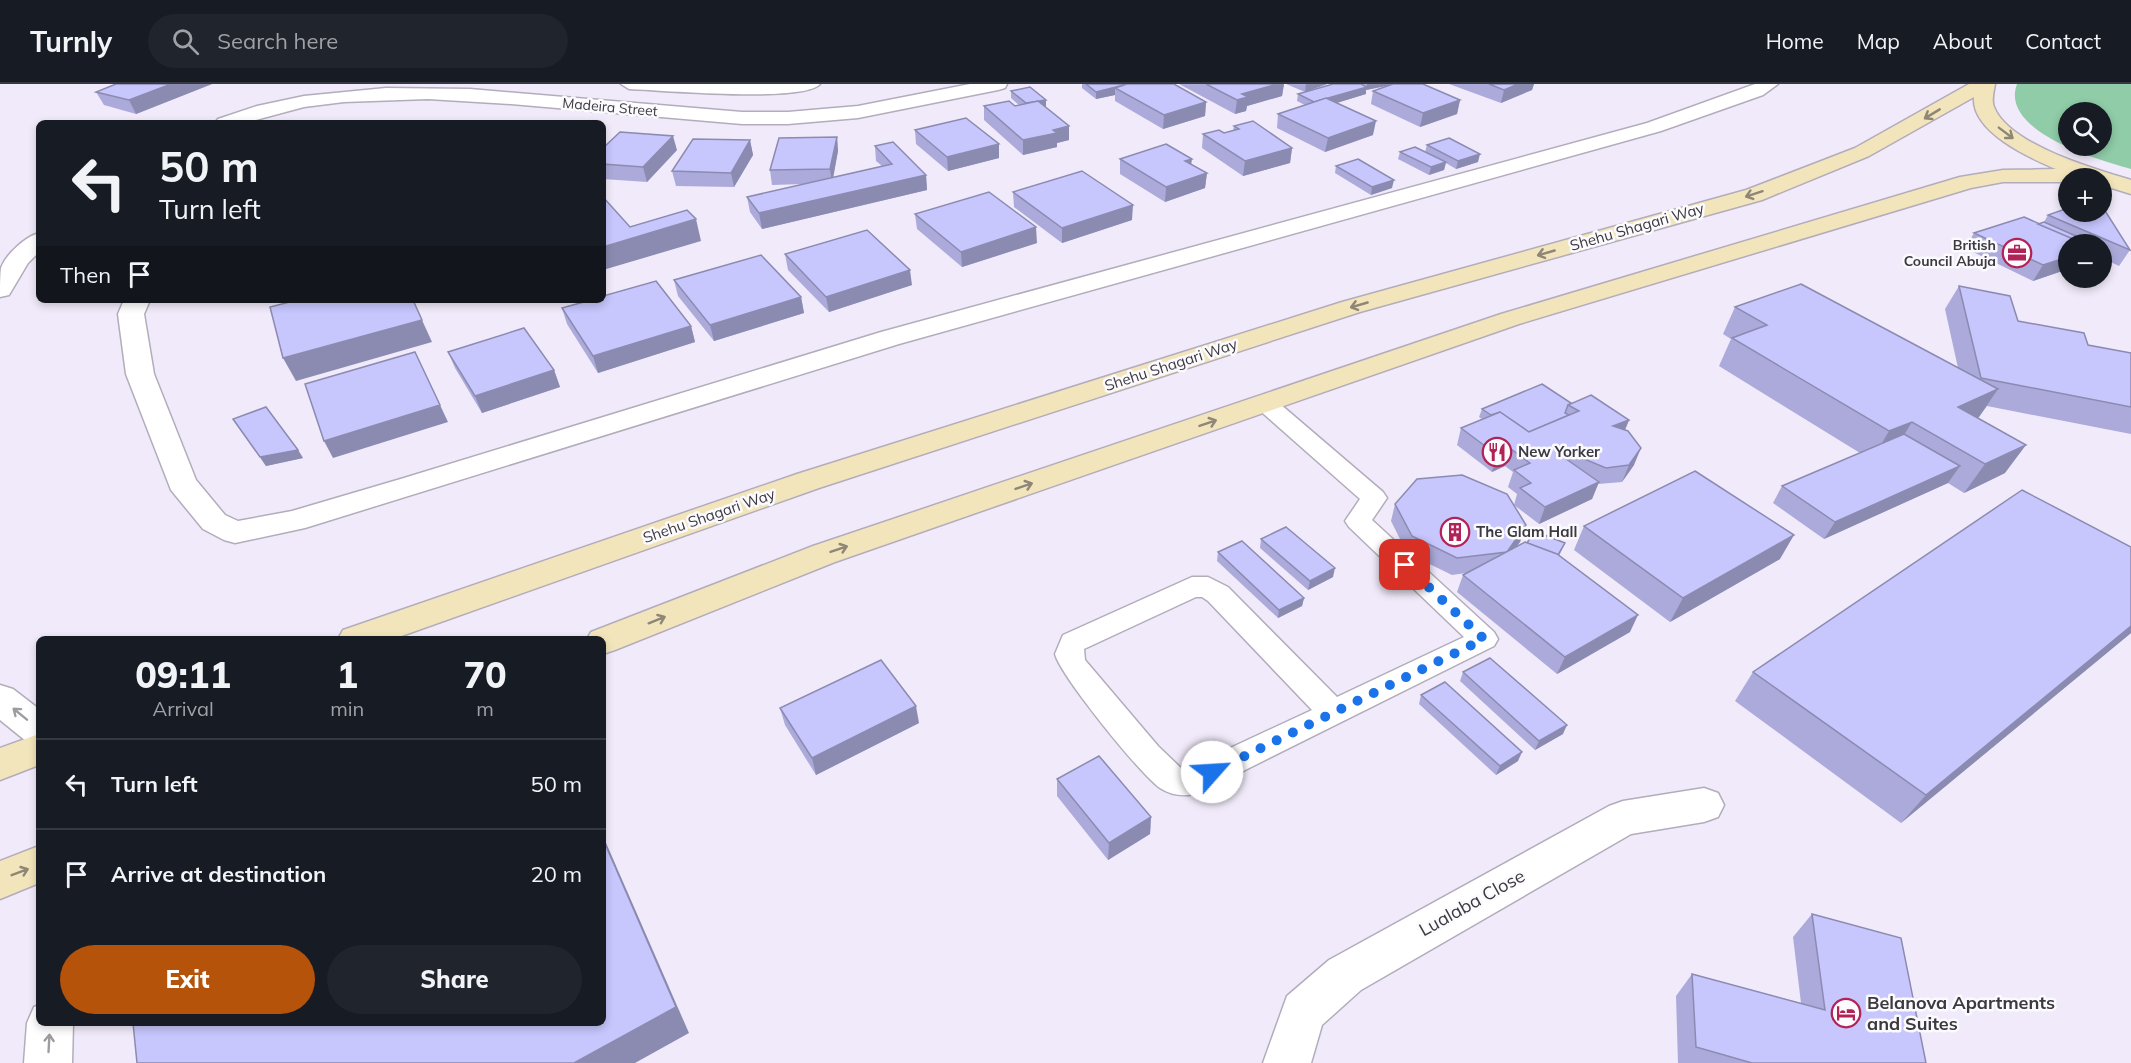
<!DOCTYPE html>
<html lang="en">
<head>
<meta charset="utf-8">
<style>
	body { margin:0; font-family:Mulish,sans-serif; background:#20242c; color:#f1f3f6; height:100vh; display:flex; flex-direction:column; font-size:22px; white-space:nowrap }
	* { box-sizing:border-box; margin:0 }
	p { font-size:20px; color:#9ea1a6 }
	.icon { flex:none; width:33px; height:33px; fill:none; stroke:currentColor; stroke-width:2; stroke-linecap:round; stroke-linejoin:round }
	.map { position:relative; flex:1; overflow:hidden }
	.panel { position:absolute; left:36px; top:552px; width:570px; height:390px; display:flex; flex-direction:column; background:#171b24; border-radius:9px; box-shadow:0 3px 9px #0003 }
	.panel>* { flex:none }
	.top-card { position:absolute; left:36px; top:36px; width:570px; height:183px; border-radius:9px; box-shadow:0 3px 9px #0003; background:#171b24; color:#f1f3f6; overflow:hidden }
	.controls { position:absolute; left:2058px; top:18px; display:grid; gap:12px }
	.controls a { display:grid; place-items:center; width:54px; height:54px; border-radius:50%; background:#171b24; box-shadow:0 3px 9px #0003; font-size:30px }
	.pin { position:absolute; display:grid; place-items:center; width:51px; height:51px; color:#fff; margin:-26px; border-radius:12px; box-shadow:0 3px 9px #0006 }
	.me { position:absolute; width:66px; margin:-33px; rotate:64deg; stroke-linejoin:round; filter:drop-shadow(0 0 4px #0008) }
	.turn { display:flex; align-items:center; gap:21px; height:126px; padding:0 24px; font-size:27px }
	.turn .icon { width:78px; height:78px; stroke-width:2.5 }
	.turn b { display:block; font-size:42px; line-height:51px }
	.then { display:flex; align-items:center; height:57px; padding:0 24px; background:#0003; gap:12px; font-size:22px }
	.eta { display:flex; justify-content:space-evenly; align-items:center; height:102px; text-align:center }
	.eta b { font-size:36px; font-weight:800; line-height:42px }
	.primary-button { display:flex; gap:12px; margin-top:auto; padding:12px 24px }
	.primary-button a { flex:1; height:69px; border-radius:36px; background:#b45309; color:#fff; font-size:24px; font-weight:800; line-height:69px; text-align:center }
	.primary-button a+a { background:#20242c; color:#f1f3f6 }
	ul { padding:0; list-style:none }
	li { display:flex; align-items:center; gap:18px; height:90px; padding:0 24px; border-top:2px solid #363941 }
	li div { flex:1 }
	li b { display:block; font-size:22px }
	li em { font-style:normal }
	header { display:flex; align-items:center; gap:36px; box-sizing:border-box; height:84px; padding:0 30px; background:#171b24; border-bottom:2px solid #363941 }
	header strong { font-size:28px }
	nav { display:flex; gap:33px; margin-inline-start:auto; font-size:21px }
	.search { width:420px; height:54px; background:#20242c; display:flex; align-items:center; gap:15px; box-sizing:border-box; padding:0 21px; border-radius:33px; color:#9ea1a6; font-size:22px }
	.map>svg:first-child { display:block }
	.green { fill:#8fcca7; fill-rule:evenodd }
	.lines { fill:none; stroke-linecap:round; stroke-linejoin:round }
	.service-casing { stroke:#b3acbb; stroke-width:3 }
	.minor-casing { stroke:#b3acbb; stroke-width:3 }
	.secondary-casing { stroke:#b3acbb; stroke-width:3 }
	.service { fill:#fff; fill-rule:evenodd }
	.minor { fill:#fff; fill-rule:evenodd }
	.secondary { fill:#f3e5bb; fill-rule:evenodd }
	.wall { fill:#abaada }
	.shaded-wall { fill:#8b8bb1 }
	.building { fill:#c7c6fd; stroke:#8b8bb1; stroke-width:1.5 }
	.oneway { stroke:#8e8677 }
	.oneway2 { stroke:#9e9ca0 }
	.route { stroke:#1a73e8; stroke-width:10; stroke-dasharray:0 18 }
	.labels { text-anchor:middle; stroke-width:5; stroke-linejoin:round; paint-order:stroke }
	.far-street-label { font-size:14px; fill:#3c3940; stroke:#fbfafd }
	.far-poi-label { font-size:14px; font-weight:bold; fill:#3c3940; stroke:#fbfafd; text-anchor:end }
	.street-label { font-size:15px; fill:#3c3940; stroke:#fbfafd }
	.poi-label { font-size:15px; font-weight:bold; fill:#3c3940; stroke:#fbfafd; text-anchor:start }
	.near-street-label { font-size:18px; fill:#3c3940; stroke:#fbfafd }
	.near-poi-label { font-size:18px; font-weight:bold; fill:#3c3940; stroke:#fbfafd; text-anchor:start }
</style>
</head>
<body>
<header>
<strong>Turnly</strong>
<div class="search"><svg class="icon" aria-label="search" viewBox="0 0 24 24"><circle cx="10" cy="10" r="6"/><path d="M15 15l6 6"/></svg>Search here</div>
<nav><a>Home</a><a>Map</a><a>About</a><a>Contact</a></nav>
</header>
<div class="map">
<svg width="2131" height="979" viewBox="0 0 2131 979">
	<rect width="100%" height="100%" fill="#f1eafa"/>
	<path class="green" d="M2017,0H2131V85C2100,76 1999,48 2017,0ZM2068,28H2102V62H2068Z"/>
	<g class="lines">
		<g class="service-casing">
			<g id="service">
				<path d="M621,0H820C804,19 660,6 629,5Z"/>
				<path d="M1265,312L1273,314L1383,408L1387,414L1372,436L1494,548L1498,555L1494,562L1203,707C1188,713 1174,713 1160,704C1141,691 1060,591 1055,570L1063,551L1192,493H1208L1228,503L1337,613L1464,553L1349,443L1345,437L1360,415L1257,324L1254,319L1257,314ZM1196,513H1202L1208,517L1312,626L1183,686L1158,662L1085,576L1084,565Z"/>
			</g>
		</g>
		<g class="minor-casing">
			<g id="minor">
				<polygon points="970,0 1007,0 1005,4 998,6 858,34 788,40 742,40 511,20 428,15 344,18 304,23 245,39 215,39 218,35 257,22 304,12 386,4 470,5 742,28 788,28 858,22"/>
				<polygon points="1755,0 1778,0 1763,11 1661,47 899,260 305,444 235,459 224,456 203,445 171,406 126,290 118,230 124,216 150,216 144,230 154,290 196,396 225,431 238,437 292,427 404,394 881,248 1647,39"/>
				<path d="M39,149V168L28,179L9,211L0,213C0,205 0,192 1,184C6,170 25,153 39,149Z"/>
				<polygon points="0,601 13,605 39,625 39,661 26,657 0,636"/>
				<polygon points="1704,704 1718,709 1724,721 1718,733 1704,738 1631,750 1361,906 1322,941 1311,979 1263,979 1287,912 1329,876 1609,722 1623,717"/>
				<polygon points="39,921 39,939 73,939 72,979 24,979 27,939 34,923"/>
			</g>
		</g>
		<g class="secondary-casing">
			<g id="secondary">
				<path d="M1969,0H1995C1994,7 1991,16 1994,23C2009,61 2095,85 2131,96V110L2102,101V94H2068V98H2003L1971,104L1519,240L835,478L615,566L603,570V555H587L591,548L813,462L1501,230L1960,93L2003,86L2056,85C2030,74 1971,48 1974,13L1869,72L1762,116L1360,228L819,404L393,555H338L343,546L797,390L1342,218L1746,106L1855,64Z"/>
				<polygon points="39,650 39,681 0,696 0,664"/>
				<polygon points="39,762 39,799 0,815 0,777"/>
			</g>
		</g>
		<use href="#service" class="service"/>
		<use href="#minor" class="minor"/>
		<use href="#secondary" class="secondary"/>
	</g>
	<g class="wall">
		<polygon points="212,0 136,30 104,21 96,8"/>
		<polygon points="1082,0 1174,0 1206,18 1205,32 1163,45 1115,17 1115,11 1096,15 1082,4"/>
		<polygon points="1179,0 1284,0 1282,12 1247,22 1246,27 1235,30"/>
		<polygon points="1286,0 1327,0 1305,8"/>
		<polygon points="1333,0 1423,0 1460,16 1457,30 1420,43 1371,20 1373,7 1387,2 1366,6 1366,10 1336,19 1373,51 1325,68 1277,44 1278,30 1305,21 1297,17 1298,10"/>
		<polygon points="1449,0 1534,0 1532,6 1501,19"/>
		<polygon points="1011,7 1046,16 1046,23 1069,56 1057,59 1057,63 1023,71 984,36 984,22 1019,21 1011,14"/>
		<polygon points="1234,42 1292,64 1290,79 1243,92 1202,64 1203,50 1224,49 1233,46"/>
		<polygon points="915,46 999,60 999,74 948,87 916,60"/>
		<polygon points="837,53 838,67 833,93 882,82 876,77 875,62 926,91 927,106 762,145 750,128 747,113 803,100 772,101 770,86"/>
		<polygon points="750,56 753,71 734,103 676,102 672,87"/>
		<polygon points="1427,61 1478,78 1456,85 1446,79 1444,86 1429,91 1398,75 1400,68 1425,68"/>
		<polygon points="603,64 677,66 647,98 603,95"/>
		<polygon points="1120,75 1191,80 1207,89 1205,104 1165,118 1120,90"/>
		<polygon points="1336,82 1392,104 1371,111 1335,89"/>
		<polygon points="1013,108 1132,136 1062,159 1014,123"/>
		<polygon points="915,130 1037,159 962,183 917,145"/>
		<polygon points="2048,131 2130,166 2119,182 2102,174 2102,160 2068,160 2068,185 2033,197 1965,164 1974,149 2038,140 2044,138"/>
		<polygon points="785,170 912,201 829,228 788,186"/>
		<polygon points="674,196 801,213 804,229 714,257 678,212"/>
		<polygon points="1959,202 2018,237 2088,261 2131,269 2131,350 1987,322 1978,334 2005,389 1964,409 1948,399 1824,455 1773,419 1782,402 1860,369 1719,282 1731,255 1723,250 1735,223 1958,284 1945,225"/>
		<polygon points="562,224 691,242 695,258 598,289 567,240"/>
		<polygon points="448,268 554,286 560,303 482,329 455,284"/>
		<polygon points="1571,319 1629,336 1625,346 1634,381 1622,398 1598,400 1592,415 1539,440 1514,421 1517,410 1508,403 1513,388 1505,382 1492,388 1457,361 1461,344 1482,335 1479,333 1482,325"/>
		<polygon points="233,335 298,366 303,374 266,382"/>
		<polygon points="1395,420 1526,441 1520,458 1516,463 1565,459 1559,472 1630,548 1557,590 1457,508 1463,491 1466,489 1452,491 1407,469 1391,437"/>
		<polygon points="1584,442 1780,475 1670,538 1574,466"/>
		<polygon points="1261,455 1333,493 1308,506 1260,464"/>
		<polygon points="2131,463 2131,549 1901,739 1735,617 1753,588"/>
		<polygon points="1218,468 1304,514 1302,522 1278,534 1217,477"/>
		<polygon points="1463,588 1563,650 1535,666 1460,597"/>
		<polygon points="1421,611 1518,677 1496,691 1419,620"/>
		<polygon points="780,624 919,639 816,691 785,641"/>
		<polygon points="1057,695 1151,733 1150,750 1108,776 1057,712"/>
		<polygon points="1812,830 1926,979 1678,979 1676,912 1692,890 1801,919 1793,853"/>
	</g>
	<g class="shaded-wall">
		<polygon points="171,0 212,0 136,30 129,16"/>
		<polygon points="1132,0 1115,4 1115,11 1096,15 1096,8"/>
		<polygon points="1277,0 1284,0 1282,12 1247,22 1246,27 1235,30 1237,16 1242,10"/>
		<polygon points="1306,0 1327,0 1305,8"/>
		<polygon points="1367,0 1395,0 1366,6 1366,10 1314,26 1315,18 1367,3"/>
		<polygon points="1518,0 1534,0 1532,6 1501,19 1504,6"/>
		<polygon points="1046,16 1046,23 1027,20"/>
		<polygon points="1460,16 1457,30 1420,43 1423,29"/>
		<polygon points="1206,18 1205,32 1163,45 1164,31"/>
		<polygon points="1376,37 1373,51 1325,68 1328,54"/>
		<polygon points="1069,42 1069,56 1057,59 1057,63 1023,71 1023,56 1053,46"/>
		<polygon points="673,52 677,66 647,98 643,83"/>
		<polygon points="837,53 838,67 832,100 830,85"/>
		<polygon points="750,56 753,71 734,103 731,89"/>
		<polygon points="999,60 999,74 948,87 947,73"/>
		<polygon points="1292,64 1290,79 1243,92 1245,77"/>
		<polygon points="1480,70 1478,78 1456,85 1458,77"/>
		<polygon points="1192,75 1190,89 1185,77"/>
		<polygon points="1446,78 1444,86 1429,91 1431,83"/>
		<polygon points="1207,89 1205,104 1165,118 1166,103"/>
		<polygon points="926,91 927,106 762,145 759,129"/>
		<polygon points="1394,96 1392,104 1371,111 1372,103"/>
		<polygon points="1133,121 1132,136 1062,159 1062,144"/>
		<polygon points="696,135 701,157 603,186 603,163"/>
		<polygon points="1036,143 1037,159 962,183 961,168"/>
		<polygon points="2068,173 2068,185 2033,197 2043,181"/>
		<polygon points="910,186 912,201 829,228 826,213"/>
		<polygon points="801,213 804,229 714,257 710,241"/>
		<polygon points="422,236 432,258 296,297 283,274"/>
		<polygon points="691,242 695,258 598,289 593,272"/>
		<polygon points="554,286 560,303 482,329 475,312"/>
		<polygon points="1998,305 1979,333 1939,351 1958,323"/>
		<polygon points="440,321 448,338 333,374 324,357"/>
		<polygon points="1629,336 1622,353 1613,342"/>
		<polygon points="1912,338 1894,367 1872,376 1889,347"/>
		<polygon points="2026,361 2005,389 1964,409 1985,380"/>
		<polygon points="1567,363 1560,380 1556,368"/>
		<polygon points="1641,364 1634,381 1622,398 1629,381"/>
		<polygon points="1511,365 1505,382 1492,388 1497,371"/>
		<polygon points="298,366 303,374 266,382 260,373"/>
		<polygon points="1960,382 1948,399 1824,455 1835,438"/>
		<polygon points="1599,398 1592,415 1539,440 1545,423"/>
		<polygon points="1526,441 1520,458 1501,485 1507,468"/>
		<polygon points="1794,451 1780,475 1670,538 1683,514"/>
		<polygon points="1335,484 1333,493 1308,506 1310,497"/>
		<polygon points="1304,514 1302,522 1278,534 1279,526"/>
		<polygon points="1638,531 1630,548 1557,590 1565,573"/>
		<polygon points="2131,542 2131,549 1901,739 1926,711"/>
		<polygon points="916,622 919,639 816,691 812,674"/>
		<polygon points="1567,641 1563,650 1535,666 1539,657"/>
		<polygon points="1522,668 1518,677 1496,691 1500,682"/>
		<polygon points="1151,733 1150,750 1108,776 1109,759"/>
		<polygon points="603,752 689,949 635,979 574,979"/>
	</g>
	<g class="building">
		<polygon points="116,0 171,0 129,16 96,8"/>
		<polygon points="1086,0 1128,0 1096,8"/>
		<polygon points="1127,0 1174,0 1206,18 1164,31 1115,4"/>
		<polygon points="1206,0 1277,0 1242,10 1248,13 1237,16"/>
		<polygon points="1333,0 1361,0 1367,3 1314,18 1298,10"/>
		<polygon points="1393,0 1423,0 1460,16 1423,29 1373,7"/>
		<polygon points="1489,0 1518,0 1504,6"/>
		<polygon points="1030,3 1046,16 1026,19 1011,7"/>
		<polygon points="1326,14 1376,37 1328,54 1278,30"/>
		<polygon points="1009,17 1015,22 1038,17 1069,42 1053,46 1057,49 1023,56 984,22"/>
		<polygon points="966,34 999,60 947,73 915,46"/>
		<polygon points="1253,37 1292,64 1245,77 1203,50 1219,46 1224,49 1239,45 1234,42"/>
		<polygon points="620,48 673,52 643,83 603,80 603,64"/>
		<polygon points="837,53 830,85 770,86 779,54"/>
		<polygon points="1449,54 1480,70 1458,77 1427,61"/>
		<polygon points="693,55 750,56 731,89 672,87"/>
		<polygon points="893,58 926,91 759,129 747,113 892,80 875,62"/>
		<polygon points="1166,60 1192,75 1185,77 1207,89 1166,103 1120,75"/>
		<polygon points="1415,63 1446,78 1431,83 1400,68"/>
		<polygon points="1358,75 1394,96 1372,103 1336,82"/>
		<polygon points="1082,87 1133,121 1062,144 1013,108"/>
		<polygon points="989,108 1036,143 961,168 915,130"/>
		<polygon points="603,113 630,143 687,126 696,135 603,163"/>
		<polygon points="2102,122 2130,166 2048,131 2068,124 2068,128 2102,128"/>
		<polygon points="2024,133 2085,160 2068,160 2068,173 2043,181 1974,149"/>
		<polygon points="2044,138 2094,160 2085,160 2038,140"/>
		<polygon points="867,146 910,186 826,213 785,170"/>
		<polygon points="761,171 801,213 710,241 674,196"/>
		<polygon points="656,197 691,242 593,272 562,224 591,216 603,216 603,212"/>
		<polygon points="1801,200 1998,305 1958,323 2026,361 1985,380 1912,338 1889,347 1732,254 1767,241 1735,223"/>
		<polygon points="1959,202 2010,212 2018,237 2084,249 2088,261 2131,269 2131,323 1981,294"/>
		<polygon points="297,216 413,216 422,236 283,274 270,223"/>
		<polygon points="524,244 554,286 475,312 448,268"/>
		<polygon points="415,268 440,321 324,357 305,300"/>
		<polygon points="1542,300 1571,319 1568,321 1565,329 1569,331 1529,348 1500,328 1491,331 1482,325"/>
		<polygon points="1591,311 1629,336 1613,342 1628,347 1641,364 1629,381 1606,384 1572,370 1567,363 1556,368 1599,398 1545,423 1520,404 1531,399 1514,386 1530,379 1511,365 1497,371 1461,344 1500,328 1529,348 1579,327 1568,321"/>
		<polygon points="266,323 298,366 260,373 233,335"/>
		<polygon points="1904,350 1960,382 1835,438 1782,402"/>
		<polygon points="1695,387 1794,451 1683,514 1584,442"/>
		<polygon points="1462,391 1507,410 1526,441 1507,468 1457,474 1412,452 1395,420 1417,395"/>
		<polygon points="2022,406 2131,463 2131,542 1926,711 1753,588"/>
		<polygon points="1286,443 1335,484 1310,497 1261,455"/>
		<polygon points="1534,447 1565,459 1558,471 1527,459"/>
		<polygon points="1242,457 1304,514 1279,526 1218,468"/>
		<polygon points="1525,458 1557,470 1638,531 1565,573 1463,491"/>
		<polygon points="1490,574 1567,641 1539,657 1463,588"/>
		<polygon points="881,576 916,622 812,674 780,624"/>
		<polygon points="1445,598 1522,668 1500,682 1421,611"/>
		<polygon points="1099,672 1151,733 1109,759 1057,695"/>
		<polygon points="603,755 676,923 574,979 137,979 133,939 603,939"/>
		<polygon points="1812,830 1901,854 1926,979 1752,979 1696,963 1692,890 1825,926"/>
	</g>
	<defs><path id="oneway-shaft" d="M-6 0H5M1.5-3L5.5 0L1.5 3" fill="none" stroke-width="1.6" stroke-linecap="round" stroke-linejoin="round" transform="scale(1.5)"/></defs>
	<g class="oneway">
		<use href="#oneway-shaft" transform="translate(1932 30) rotate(149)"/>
		<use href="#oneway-shaft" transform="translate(2006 49) rotate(37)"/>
		<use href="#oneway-shaft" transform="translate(1754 110) rotate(162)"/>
		<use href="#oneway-shaft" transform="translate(1546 169) rotate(164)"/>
		<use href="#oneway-shaft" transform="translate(1359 221) rotate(164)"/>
		<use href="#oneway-shaft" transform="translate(1208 339) rotate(-19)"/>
		<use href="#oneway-shaft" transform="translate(1024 402) rotate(-19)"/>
		<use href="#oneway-shaft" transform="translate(839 465) rotate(-19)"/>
		<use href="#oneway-shaft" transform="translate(657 536) rotate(-22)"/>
		<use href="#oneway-shaft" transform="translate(20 788) rotate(-21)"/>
	</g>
	<g class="oneway2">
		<use href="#oneway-shaft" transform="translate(20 630) rotate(-141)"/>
		<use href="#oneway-shaft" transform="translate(49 959) rotate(-87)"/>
	</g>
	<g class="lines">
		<polyline class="route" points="1212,688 1484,555 1405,481"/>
	</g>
	<defs>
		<g id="office-ring" transform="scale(1.5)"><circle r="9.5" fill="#fbfafd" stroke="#b12257" stroke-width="1.5"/><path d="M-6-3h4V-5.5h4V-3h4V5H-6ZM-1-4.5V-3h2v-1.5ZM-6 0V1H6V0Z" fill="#b12257"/></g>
		<g id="restaurant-ring" transform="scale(1.5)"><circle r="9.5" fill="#fbfafd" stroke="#b12257" stroke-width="1.5"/><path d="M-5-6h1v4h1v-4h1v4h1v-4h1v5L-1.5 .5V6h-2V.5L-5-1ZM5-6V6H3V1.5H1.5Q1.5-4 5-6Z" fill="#b12257"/></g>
		<g id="building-ring" transform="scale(1.5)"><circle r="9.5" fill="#fbfafd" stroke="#b12257" stroke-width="1.5"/><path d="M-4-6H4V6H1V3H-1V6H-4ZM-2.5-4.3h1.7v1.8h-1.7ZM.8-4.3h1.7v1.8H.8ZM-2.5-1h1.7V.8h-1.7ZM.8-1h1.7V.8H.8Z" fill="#b12257"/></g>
		<g id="hotel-ring" transform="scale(1.5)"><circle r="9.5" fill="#fbfafd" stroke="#b12257" stroke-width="1.5"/><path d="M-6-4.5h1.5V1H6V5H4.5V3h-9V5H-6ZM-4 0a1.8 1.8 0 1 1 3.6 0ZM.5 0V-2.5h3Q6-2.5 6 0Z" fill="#b12257"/></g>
	</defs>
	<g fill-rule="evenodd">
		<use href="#office-ring" x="2017" y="169"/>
		<use href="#restaurant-ring" x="1497" y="368"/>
		<use href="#building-ring" x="1455" y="448"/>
		<use href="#hotel-ring" x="1846" y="929"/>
	</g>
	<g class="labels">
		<g class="far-street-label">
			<text transform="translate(610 23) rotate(5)" y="5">Madeira Street</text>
		</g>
		<g class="far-poi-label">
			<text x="1996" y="166">British<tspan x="1996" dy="16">Council Abuja</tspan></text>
		</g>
		<g class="street-label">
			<text transform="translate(1637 143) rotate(-16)" y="5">Shehu Shagari Way</text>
			<text transform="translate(1171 281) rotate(-18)" y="5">Shehu Shagari Way</text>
			<text transform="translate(709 432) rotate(-19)" y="5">Shehu Shagari Way</text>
		</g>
		<g class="poi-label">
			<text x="1518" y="373">New Yorker</text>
			<text x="1476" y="453">The Glam Hall</text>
		</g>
		<g class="near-street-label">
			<text transform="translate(1472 819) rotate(-29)" y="6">Lualaba Close</text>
		</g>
		<g class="near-poi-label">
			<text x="1867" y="925">Belanova Apartments<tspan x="1867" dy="21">and Suites</tspan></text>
		</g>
	</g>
</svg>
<div class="controls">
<a><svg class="icon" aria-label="search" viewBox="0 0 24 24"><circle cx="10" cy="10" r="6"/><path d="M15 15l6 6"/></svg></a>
<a>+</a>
<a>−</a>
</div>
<div class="pin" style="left:1405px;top:481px;background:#d93025"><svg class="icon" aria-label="arrive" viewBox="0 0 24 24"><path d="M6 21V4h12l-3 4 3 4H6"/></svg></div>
<svg class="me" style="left:1212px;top:688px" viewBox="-20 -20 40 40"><circle r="19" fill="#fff"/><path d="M0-13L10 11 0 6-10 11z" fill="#1a73e8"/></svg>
<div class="top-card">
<div class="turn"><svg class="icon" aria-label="left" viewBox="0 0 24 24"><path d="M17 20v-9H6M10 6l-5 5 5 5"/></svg><div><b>50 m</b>Turn left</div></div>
<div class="then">Then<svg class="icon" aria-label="arrive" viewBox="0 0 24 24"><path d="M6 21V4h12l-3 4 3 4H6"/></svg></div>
</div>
<section class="panel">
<div class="eta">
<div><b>09:11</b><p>Arrival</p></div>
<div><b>1</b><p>min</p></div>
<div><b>70</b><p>m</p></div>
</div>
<ul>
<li><svg class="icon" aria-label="left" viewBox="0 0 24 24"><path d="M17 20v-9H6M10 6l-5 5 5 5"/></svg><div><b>Turn left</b></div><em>50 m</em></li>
<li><svg class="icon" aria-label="arrive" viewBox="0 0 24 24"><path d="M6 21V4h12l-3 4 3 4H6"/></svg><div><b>Arrive at destination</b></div><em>20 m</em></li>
</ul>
<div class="primary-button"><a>Exit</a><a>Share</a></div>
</section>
</div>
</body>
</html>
